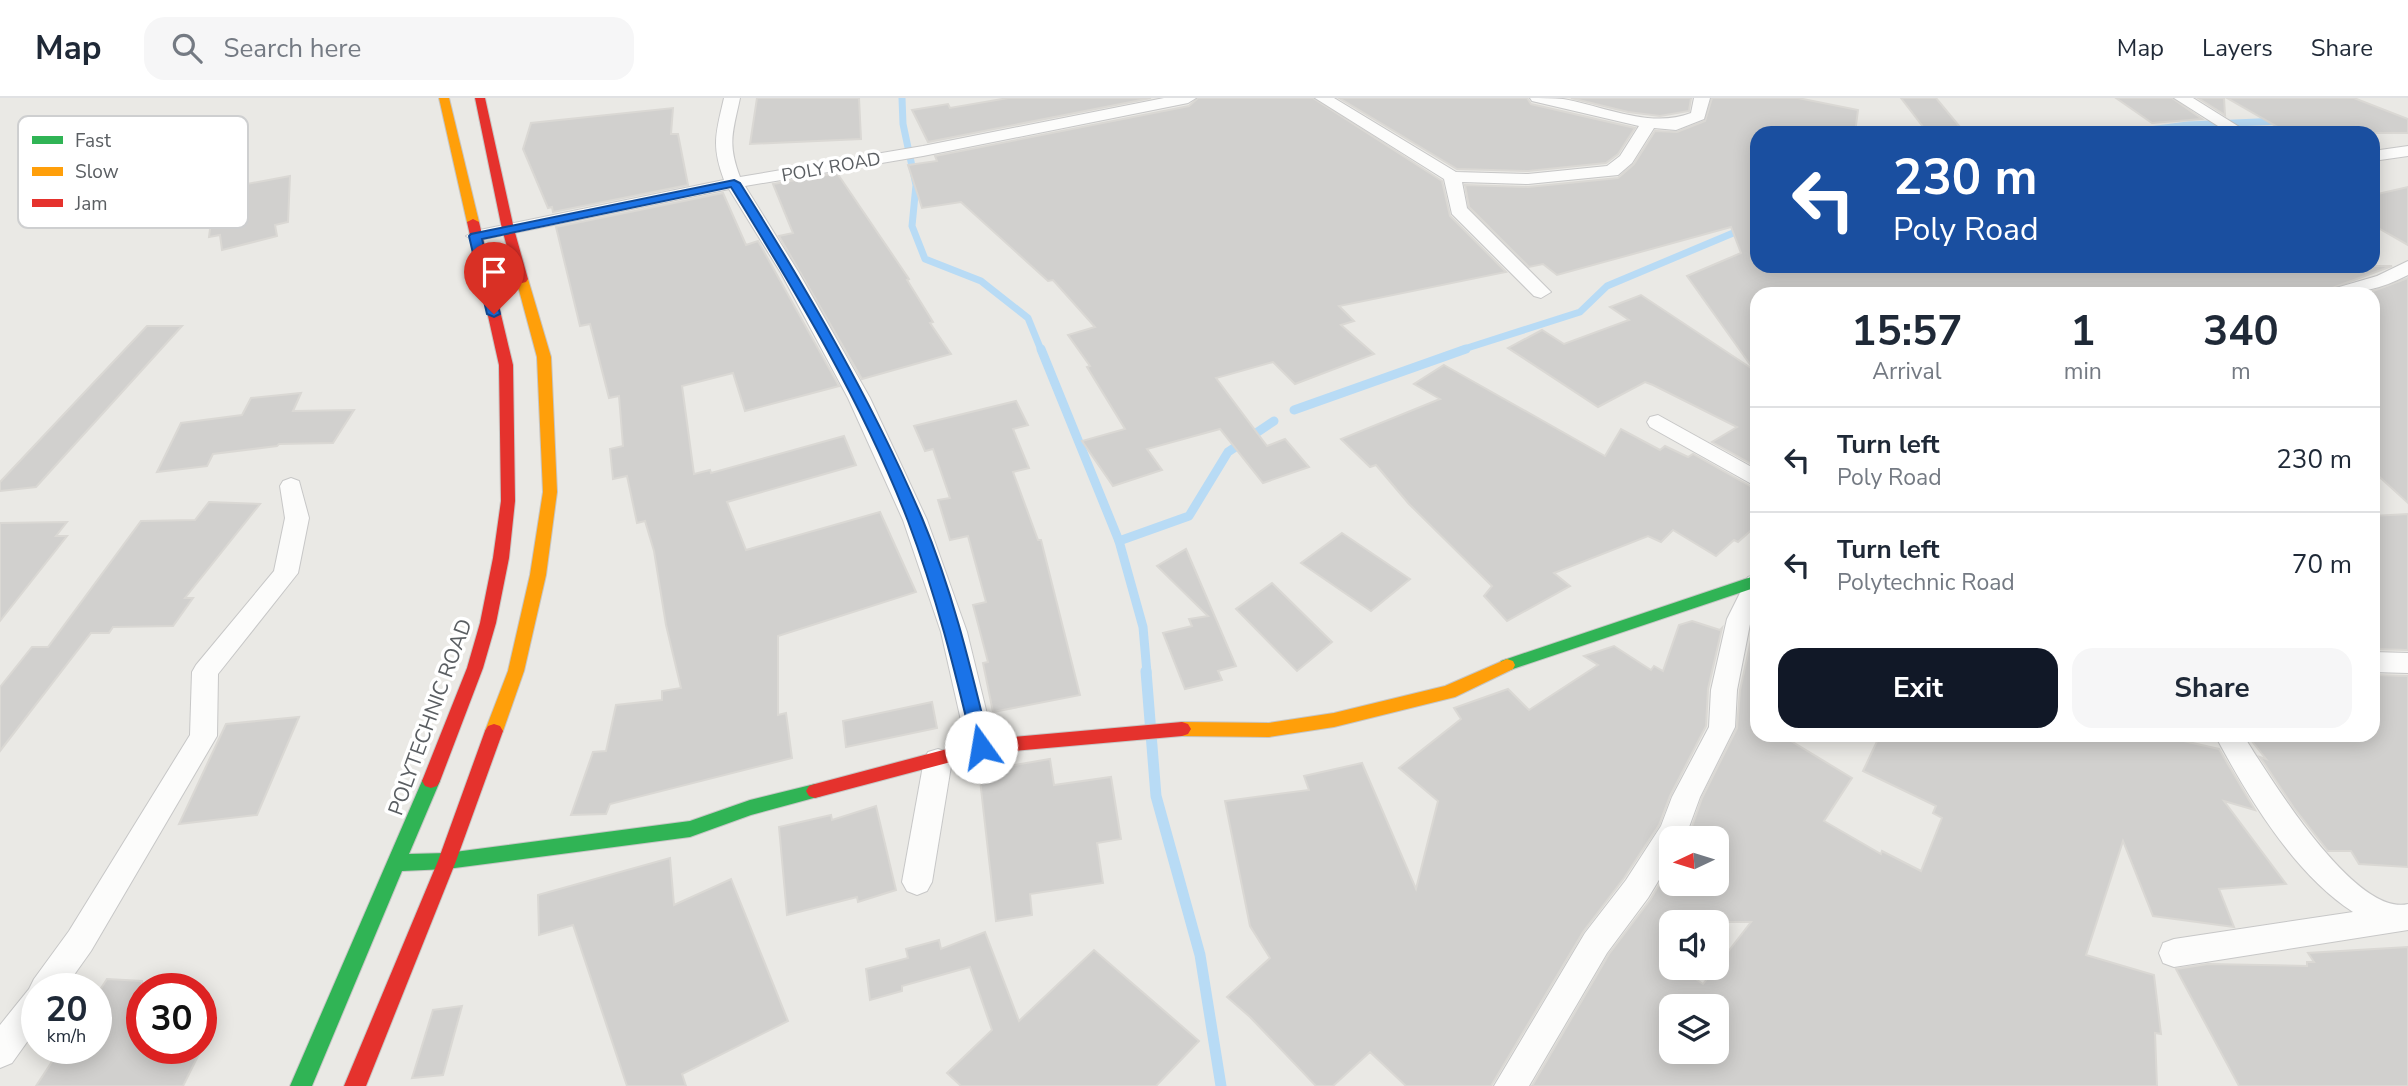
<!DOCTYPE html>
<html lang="en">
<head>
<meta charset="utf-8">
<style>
	body { margin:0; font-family:"Nunito Sans",sans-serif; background:#f6f6f7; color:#1f2937; height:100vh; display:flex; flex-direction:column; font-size:26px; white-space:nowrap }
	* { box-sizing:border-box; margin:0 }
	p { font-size:23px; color:#747a83 }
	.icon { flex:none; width:38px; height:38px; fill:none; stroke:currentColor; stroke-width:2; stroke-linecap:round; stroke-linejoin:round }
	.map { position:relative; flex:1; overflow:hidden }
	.side { position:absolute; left:1750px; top:189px; width:630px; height:455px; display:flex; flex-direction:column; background:#fff; border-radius:21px; box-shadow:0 4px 18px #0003 }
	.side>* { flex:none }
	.banner { position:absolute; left:1750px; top:28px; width:630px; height:147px; border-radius:21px; box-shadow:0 4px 18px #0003; background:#1a4fa0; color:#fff; overflow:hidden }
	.needle { width:46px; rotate:266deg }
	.tools { position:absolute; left:1659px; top:728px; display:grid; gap:14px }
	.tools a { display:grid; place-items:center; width:70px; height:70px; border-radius:14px; background:#fff; box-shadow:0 4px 18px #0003; font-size:35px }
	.speed { position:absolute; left:21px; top:875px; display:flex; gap:14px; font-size:35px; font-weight:700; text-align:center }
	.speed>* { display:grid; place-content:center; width:91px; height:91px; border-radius:50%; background:#fff; box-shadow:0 4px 18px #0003; line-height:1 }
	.speed small { font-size:18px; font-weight:400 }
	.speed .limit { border:10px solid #d22; background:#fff; color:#111 }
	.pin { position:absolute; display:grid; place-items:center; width:60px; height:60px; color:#fff; margin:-72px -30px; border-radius:50% 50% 50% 0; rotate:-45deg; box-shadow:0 0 7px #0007 }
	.pin .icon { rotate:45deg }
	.me { position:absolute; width:77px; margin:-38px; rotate:347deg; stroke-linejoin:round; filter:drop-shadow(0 0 5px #0008) }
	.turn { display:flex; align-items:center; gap:24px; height:147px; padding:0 28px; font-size:32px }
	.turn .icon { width:91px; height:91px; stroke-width:2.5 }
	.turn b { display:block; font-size:49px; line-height:60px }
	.eta { display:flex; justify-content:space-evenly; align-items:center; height:119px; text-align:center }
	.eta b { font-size:42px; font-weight:700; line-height:49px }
	.cta { display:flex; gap:14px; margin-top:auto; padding:14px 28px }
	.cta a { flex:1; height:80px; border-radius:21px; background:#111827; color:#fff; font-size:28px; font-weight:700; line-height:80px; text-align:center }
	.cta a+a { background:#f6f6f7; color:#1f2937 }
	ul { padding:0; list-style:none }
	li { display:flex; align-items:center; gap:21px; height:105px; padding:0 28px; border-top:2px solid #e0e1e3 }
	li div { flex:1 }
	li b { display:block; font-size:26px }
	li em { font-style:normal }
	header { display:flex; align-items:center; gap:42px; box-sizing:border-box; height:98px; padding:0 35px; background:#fff; border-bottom:2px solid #e0e1e3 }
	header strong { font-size:33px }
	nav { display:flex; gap:38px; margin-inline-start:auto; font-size:24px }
	.search { width:490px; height:63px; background:#f6f6f7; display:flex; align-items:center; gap:18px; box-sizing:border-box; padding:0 24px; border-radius:21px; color:#747a83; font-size:26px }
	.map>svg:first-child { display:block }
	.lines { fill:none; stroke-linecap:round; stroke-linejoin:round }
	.stream-far2 { stroke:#b8dbf5; stroke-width:7 }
	.stream-far1 { stroke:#b8dbf5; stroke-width:9 }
	.stream { stroke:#b8dbf5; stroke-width:11 }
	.building { fill:#d1d0ce; stroke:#dad8d4; stroke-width:2; fill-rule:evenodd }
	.street-casing { stroke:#c7c7c7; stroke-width:2 }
	.fast-casing { stroke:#c6c6c5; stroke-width:2 }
	.slow-casing { stroke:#c6c6c5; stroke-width:2 }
	.jam-casing { stroke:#c6c6c5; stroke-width:2 }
	.street { fill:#fcfcfb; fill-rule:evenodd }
	.fast { fill:#30b455; fill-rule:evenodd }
	.slow { fill:#ff9f0a; fill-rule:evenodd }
	.jam { fill:#e5322d; fill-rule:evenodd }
	.route { fill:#1a73e8; stroke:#114b97; stroke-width:2 }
	.labels { text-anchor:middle; stroke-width:7; stroke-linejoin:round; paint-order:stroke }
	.far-street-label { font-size:18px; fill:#5a5e62; stroke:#fff }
	.street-label { font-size:21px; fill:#5a5e62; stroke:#fff }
	.key { fill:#fff; stroke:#cecfd0; stroke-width:2 }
	.key-label { font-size:19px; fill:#5a5e62 }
</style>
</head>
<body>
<header>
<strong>Map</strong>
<div class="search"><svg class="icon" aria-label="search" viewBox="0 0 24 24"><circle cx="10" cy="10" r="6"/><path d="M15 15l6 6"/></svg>Search here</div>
<nav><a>Map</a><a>Layers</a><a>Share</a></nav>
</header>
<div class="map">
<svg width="2408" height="988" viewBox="0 0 2408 988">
	<rect width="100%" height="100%" fill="#eae9e5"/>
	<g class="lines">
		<g class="stream-far2">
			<polyline points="902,0 903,26 916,87 912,128 925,161 981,183 1028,220 1041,252"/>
			<polyline points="2126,35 2188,27 2281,23"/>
			<polyline points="1461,252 1580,214 1607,188 1757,125"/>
		</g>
		<g class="stream-far1">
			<polyline points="1041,251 1119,443 1143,529 1147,575"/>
			<polyline points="1294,312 1466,251"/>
			<polyline points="1119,443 1189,418 1228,354 1274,323"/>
		</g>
		<polyline class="stream" points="1146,573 1156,698 1200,857 1221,988"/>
	</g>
	<g class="building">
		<polygon points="757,0 859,0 861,41 750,46"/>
		<polygon points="1008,0 1151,0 928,44 912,12 948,6 950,10"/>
		<polygon points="1198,0 1313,0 1442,83 1450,118 1506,174 1339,208 1354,223 1341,227 1374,256 1295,286 1273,264 1216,280 1267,348 1285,341 1309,369 1263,385 1220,331 1147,351 1162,372 1113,388 1082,343 1125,331 1087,269 1090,268 1068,237 1095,229 1053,182 1048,183 961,104 922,110 908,67 937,63 935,58 1189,8"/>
		<polygon points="1339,0 1527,0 1531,6 1635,30 1618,56 1606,65 1528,73 1457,71"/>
		<polygon points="1571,0 1691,0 1689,13 1660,18 1628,14"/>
		<polygon points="1712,0 1798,0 1858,12 1855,35 1757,35 1757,168 2392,168 2316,196 1757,196 1757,369 1712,344 1737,329 1653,287 1645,284 1598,309 1508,250 1542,232 1564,246 1629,222 1610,209 1641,197 1754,272 1687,178 1741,155 1731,129 1557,177 1543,166 1529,169 1469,109 1465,87 1528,89 1618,80 1634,66 1655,33 1677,34 1705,23"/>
		<polygon points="1901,0 1936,0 1960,29 1924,30"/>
		<polygon points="2116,0 2172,0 2202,21 2152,25"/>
		<polygon points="2198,0 2224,0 2225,17"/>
		<polygon points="2227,0 2354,0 2408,21 2408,35 2288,35"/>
		<polygon points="673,10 671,36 678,36 688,87 553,114 552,109 548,110 523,51 531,25"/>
		<polygon points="837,75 909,181 907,182 933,224 930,225 951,256 862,281 779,138 793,135 773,86"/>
		<polygon points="290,78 288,124 275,127 277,138 222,152 220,137 209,139 215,92"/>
		<polygon points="2408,89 2408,147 2373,127 2373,97"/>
		<polygon points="723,95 746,147 758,143 839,288 745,313 733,275 682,288 694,376 710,372 711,375 844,338 856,367 727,404 746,452 880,414 916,494 778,538 778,617 786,615 792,660 610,706 606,716 571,717 593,654 606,653 616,607 662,602 662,593 681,590 666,527 654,453 645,423 637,425 627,378 613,381 610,351 623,348 619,298 609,300 590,226 580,228 556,129"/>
		<polygon points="2408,180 2408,405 2373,373 2373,193"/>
		<polygon points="147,228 182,228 36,389 0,393 0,384"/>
		<polygon points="1444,267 1605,358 1621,331 1660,352 1665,348 1688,359 1693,356 1757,392 1757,427 1738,444 1734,442 1716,458 1673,432 1661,444 1648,438 1554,475 1570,488 1507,523 1484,498 1492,488 1409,406 1376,367 1370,369 1341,341 1440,301 1414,286"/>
		<polygon points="301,295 293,313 354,312 333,345 279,346 277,348 213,356 207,368 157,374 181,325 242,317 251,300"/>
		<polygon points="1016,303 1028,327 1013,331 1029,370 1013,374 1038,442 1041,442 1080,597 993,614 983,565 988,564 973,507 986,504 968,438 950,442 938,402 950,400 933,351 925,353 914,328"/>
		<polygon points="209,404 260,406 185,500 193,500 173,528 113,529 109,535 91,535 0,653 0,589 32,549 48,549 141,423 195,422"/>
		<polygon points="2408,416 2408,552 2373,551 2373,418"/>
		<polygon points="67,424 56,438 67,438 0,523 0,425"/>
		<polygon points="1342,435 1410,481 1371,513 1301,465"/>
		<polygon points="1186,451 1236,568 1218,573 1222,582 1185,591 1163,535 1192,528 1189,521 1208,518 1157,468"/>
		<polygon points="1272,485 1332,544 1297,573 1236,511"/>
		<path d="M1757,515V637H1781L1852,680L1824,723L1881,756L1882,753L1921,773L1942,720L1933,715L1936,708L1863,673L1880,637H2157L2219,651L2255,712L2224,703L2286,786L2219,791L2234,829L2153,818L2123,743L2086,857L2154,877L2161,936L2155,935L2157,988H1532L1609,856L1650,802L1671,767V786H1717V740H1688L1702,700L1737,630L1740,592ZM1671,824H1751L1703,886L1680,870H1671ZM1671,908H1717V954H1671Z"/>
		<polygon points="1692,523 1720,532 1722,530 1708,591 1706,628 1670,698 1659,727 1624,780 1583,834 1491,988 1406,988 1370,954 1333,988 1316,988 1250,919 1227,899 1270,860 1250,828 1225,703 1309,692 1304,678 1362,665 1416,791 1438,703 1399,670 1461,621 1454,610 1508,591 1529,612 1598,567 1584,558 1614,548 1651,572 1654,568 1663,573 1679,527"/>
		<polygon points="2373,577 2408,578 2408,769 2359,766 2351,753 2328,753 2294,710 2260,659 2266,661 2247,637 2373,637"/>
		<polygon points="932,604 937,630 846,649 843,623"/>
		<polygon points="299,619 257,717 179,726 226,626"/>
		<polygon points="1050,661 1054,687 1111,679 1121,741 1097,745 1103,785 1030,796 1032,817 996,823 979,673"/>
		<polygon points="876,708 896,792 858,804 857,799 787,817 779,729 831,717 832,722"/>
		<polygon points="670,760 674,807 731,781 788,923 682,976 686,988 627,988 573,827 539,837 538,797"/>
		<polygon points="985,834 1019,923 1094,852 1199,943 1156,988 961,988 947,975 992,932 970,869 902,888 902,893 870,902 866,871 908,860 906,851 939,842 941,851"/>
		<polygon points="2408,849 2408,988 2239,988 2176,871 2208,866 2307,868 2307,864 2314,864 2308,855"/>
		<polygon points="107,881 142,883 142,950 202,950 183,988 36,988 61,950 96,950 96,898"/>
		<polygon points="462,908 443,977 412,980 433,912"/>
	</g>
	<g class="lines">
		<g class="street-casing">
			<g id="street">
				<path d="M724,0H740C733,34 727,45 740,79L923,48L1164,0H1196L1188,5L923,58L745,88L799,175L870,300L927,422L967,534L995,649L991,657L981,660L971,657L967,649L941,534L903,422L848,300L781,175L729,91L475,143L466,138L475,133L724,82C711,47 716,35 724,0Z"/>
				<path d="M1315,0H1334L1456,74L1528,76L1607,68L1620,58L1639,28L1532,3L1530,0C1541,0 1552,0 1563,1C1603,8 1651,31 1691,15L1694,0H1710L1704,21L1676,32L1654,30L1632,65L1618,77L1528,86L1462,84L1467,110L1551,194L1541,200L1534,198L1452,116L1444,81Z"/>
				<polygon points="2174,0 2193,0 2249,35 2229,35"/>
				<polygon points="2408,48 2408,58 2373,63 2373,53"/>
				<path d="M2408,163V177C2381,191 2357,196 2326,196L2329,192L2377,178Z"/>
				<polygon points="1658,317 1757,372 1757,389 1650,329 1647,324 1650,319"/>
				<polygon points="291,380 299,383 309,420 298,475 218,576 217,638 91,853 64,891 37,891 37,930 12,965 0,970 0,927 29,891 34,881 69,833 190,637 192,574 196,567 274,473 285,420 280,388 283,383"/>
				<polygon points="1757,476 1757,510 1751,521 1737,592 1735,629 1700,699 1685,740 1671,740 1671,762 1648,800 1607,855 1529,988 1494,988 1585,835 1626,782 1661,728 1672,699 1709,629 1711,592 1727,521 1748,479"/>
				<polygon points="2373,554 2408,555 2408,575 2373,574"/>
				<path d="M2215,637H2243C2268,676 2354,819 2408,806V832L2174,869L2163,865L2159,855L2163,845L2174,841L2353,814C2294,776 2248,699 2215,637Z"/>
				<polygon points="938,651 948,654 952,662 932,784 927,793 917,797 907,793 902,784 924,662 928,654"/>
			</g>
		</g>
		<g class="fast-casing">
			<g id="fast">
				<polygon points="1757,477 1757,489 1507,573 1501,571 1499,567 1501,563"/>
				<polygon points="431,676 437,678 440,683 409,756 447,755 690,723 750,702 815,686 821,688 824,693 821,698 751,717 690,739 447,771 402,773 312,988 290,988 422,683 425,678"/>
			</g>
		</g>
		<g class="slow-casing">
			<g id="slow">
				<polygon points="439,0 449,0 479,124 477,126 467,124"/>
				<polygon points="522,177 528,181 551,259 557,394 546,477 524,573 503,633 500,638 494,640 488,638 485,633 508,573 530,477 543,394 537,259 516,181"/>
				<polygon points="1507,561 1513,563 1515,567 1513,571 1455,599 1334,629 1269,639 1182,638 1176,636 1173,631 1176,626 1182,624 1269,625 1334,615 1445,588"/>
			</g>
		</g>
		<g class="jam-casing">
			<g id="jam">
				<polygon points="475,0 485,0 514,131 528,181 526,184 522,185 516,181 502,131"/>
				<polygon points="473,121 479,124 513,267 515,403 509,460 496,525 483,570 440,683 437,688 431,690 425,688 422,683 467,570 480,525 493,460 501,403 499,267 467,124"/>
				<polygon points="1182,624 1188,626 1191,631 1188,636 1182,638 981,656 815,700 809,698 806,693 809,688 815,686 981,642"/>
				<polygon points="494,626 500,628 503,633 456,763 366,988 344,988 438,763 485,633 488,628"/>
			</g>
		</g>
		<use href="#street" class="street"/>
		<use href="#fast" class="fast"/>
		<use href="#slow" class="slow"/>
		<use href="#jam" class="jam"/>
	</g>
	<path class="route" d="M734,82L740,85C808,193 872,303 922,420C953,494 971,571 990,649L988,654H975L973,649C955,572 936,497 908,423C863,306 797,196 731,89L482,141L500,216L494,219L487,216L469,138L471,136Z"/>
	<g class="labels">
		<g class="far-street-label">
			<text transform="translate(831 69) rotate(-10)" y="6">POLY ROAD</text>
		</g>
		<g class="street-label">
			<text transform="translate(430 619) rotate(-70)" y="7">POLYTECHNIC ROAD</text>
		</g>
	</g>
	<rect x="18" y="18" width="230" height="112" rx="10" class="key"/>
	<rect x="32" y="38" width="31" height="8" fill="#30b455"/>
	<rect x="32" y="69" width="31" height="9" fill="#ff9f0a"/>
	<rect x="32" y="101" width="31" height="8" fill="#e5322d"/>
	<g class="key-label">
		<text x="75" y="49">Fast</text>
		<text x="75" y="80">Slow</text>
		<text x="75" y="112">Jam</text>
	</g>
</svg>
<div class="tools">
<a><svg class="needle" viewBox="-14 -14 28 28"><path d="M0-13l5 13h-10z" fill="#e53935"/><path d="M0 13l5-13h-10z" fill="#747a83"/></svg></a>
<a><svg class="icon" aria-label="sound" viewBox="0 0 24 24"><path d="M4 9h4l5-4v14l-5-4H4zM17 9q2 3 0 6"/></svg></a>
<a><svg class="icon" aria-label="layers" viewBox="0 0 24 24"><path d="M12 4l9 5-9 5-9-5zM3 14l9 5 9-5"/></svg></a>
</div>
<div class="speed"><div>20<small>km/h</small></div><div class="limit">30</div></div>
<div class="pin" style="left:494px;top:216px;background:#d93025"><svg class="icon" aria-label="arrive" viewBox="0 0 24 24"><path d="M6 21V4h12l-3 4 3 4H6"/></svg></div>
<svg class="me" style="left:981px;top:649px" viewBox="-20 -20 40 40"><circle r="19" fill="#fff"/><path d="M0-13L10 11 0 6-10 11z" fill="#1a73e8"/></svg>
<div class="banner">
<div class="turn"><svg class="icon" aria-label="left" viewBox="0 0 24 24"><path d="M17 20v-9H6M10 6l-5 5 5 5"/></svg><div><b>230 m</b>Poly Road</div></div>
</div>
<section class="side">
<div class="eta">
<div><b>15:57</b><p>Arrival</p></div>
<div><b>1</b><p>min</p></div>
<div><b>340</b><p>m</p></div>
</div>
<ul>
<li><svg class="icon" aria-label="left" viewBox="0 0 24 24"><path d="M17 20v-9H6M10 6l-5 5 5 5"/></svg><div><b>Turn left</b><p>Poly Road</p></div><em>230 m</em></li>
<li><svg class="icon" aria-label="left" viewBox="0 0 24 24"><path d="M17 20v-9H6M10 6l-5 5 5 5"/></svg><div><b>Turn left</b><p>Polytechnic Road</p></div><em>70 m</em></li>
</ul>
<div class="cta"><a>Exit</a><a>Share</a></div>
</section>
</div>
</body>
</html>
